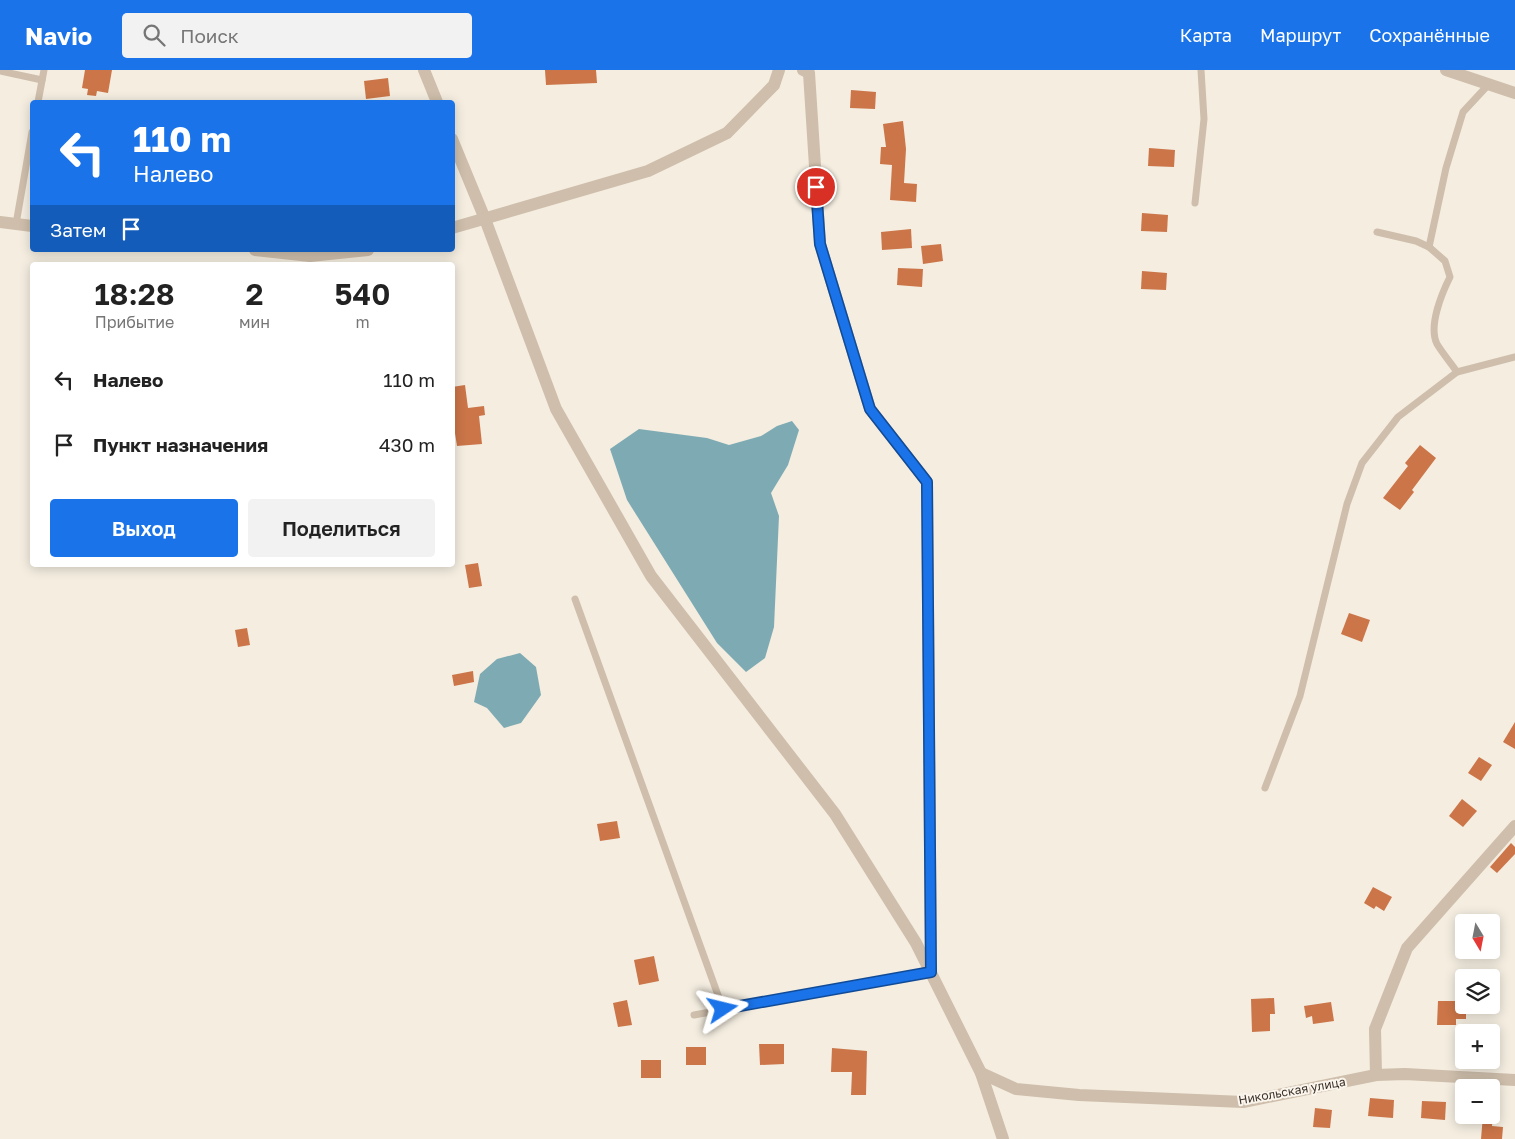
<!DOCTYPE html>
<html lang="ru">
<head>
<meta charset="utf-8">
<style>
	body { margin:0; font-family:"Golos Text",sans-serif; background:#f2f2f2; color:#222; height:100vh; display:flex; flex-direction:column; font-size:19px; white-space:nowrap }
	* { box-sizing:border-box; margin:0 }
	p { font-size:16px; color:#767676 }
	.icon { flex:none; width:28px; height:28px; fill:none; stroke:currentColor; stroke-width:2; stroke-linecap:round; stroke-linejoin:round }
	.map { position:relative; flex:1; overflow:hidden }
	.drawer { position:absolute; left:30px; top:192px; width:425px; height:305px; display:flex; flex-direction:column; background:#fff; border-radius:5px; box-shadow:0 2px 12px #0003 }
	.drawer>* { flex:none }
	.top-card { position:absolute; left:30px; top:30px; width:425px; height:152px; border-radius:5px; box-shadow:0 2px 12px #0003; background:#1a73e8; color:#fff; overflow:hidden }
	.needle { width:32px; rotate:170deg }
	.fabs { position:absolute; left:1455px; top:844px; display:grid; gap:10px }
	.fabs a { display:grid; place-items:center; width:45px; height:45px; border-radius:5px; background:#fff; box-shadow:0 2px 12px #0003; font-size:25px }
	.pin { position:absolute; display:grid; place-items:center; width:42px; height:42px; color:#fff; margin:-21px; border:2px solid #fff; border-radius:50%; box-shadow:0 1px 5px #0007 }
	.me { position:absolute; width:55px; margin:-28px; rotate:80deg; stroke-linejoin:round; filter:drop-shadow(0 0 4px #0008) }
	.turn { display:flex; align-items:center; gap:18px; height:105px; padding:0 20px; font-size:22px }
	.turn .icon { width:65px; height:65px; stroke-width:2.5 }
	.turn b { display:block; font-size:35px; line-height:42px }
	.then { display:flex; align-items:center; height:48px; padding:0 20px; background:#0003; gap:10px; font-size:19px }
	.eta { display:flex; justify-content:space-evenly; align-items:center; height:85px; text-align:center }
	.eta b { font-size:30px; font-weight:600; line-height:35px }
	.button { display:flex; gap:10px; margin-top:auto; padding:10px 20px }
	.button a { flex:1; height:58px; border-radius:5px; background:#1a73e8; color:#fff; font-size:20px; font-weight:600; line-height:58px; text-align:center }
	.button a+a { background:#f2f2f2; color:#222 }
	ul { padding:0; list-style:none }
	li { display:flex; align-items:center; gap:15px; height:65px; padding:0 20px }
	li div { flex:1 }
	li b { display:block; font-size:19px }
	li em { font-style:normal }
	header { display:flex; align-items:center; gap:30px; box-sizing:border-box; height:70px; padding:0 25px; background:#1a73e8; color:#fff }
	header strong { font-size:24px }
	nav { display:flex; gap:28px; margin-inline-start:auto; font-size:18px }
	.search { width:350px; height:45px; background:#f2f2f2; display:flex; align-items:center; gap:12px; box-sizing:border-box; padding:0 18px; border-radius:5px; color:#767676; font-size:19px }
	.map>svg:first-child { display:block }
	.water { fill:#7eabb3 }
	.building { fill:#cb7548 }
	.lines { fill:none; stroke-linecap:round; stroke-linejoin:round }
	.lane { stroke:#cebeab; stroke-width:7 }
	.street { stroke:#cebeab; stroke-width:12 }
	.route-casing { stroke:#114b97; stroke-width:12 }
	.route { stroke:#1a73e8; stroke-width:9 }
	.labels { text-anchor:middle; stroke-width:4; stroke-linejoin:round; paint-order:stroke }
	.street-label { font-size:12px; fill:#3b312a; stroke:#fbf6ed }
</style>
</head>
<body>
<header>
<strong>Navio</strong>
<div class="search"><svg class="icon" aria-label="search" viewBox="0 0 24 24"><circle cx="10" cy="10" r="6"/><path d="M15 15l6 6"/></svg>Поиск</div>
<nav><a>Карта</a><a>Маршрут</a><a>Сохранённые</a></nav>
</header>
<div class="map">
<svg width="1515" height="1069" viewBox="0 0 1515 1069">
	<rect width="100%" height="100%" fill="#f4ede0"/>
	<g class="water">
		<polygon points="792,351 799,360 788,395 771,423 779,446 774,557 765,588 746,602 717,573 627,430 610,379 639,359 707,368 729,375 761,366 777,356"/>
		<polygon points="520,583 536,597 541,625 521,653 504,658 487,638 474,632 480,604 497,589"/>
	</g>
	<g class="building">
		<polygon points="85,0 112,0 108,23 97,21 96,26 87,25 88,19 82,18"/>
		<polygon points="545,0 596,0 597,13 546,15"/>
		<polygon points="388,8 390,26 366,29 364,11"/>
		<polygon points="851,20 876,22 875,39 850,38"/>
		<polygon points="903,51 906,79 904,113 917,114 916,132 890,130 892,95 880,94 881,77 886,77 883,54"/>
		<polygon points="1149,78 1175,80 1174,97 1148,96"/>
		<polygon points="1142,143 1168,145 1167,162 1141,161"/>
		<polygon points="911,159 912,178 882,180 881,162"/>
		<polygon points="941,174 943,191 923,194 921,176"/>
		<polygon points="898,198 923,199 922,217 897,215"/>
		<polygon points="1142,201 1167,203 1166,220 1141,219"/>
		<polygon points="465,315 468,338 484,336 485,345 479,346 482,374 457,376 452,344 452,317"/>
		<polygon points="1420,375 1436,388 1412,420 1414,422 1400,440 1383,428 1408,396 1405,393"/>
		<polygon points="478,493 482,516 469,518 465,495"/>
		<polygon points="1349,543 1370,550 1362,572 1341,564"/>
		<polygon points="247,558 250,575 238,577 235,560"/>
		<polygon points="473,601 474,612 454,616 452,605"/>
		<polygon points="1515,652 1515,679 1503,672"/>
		<polygon points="1479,687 1492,695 1481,711 1468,703"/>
		<polygon points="1462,729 1477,741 1463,757 1449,746"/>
		<polygon points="617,751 620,768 600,771 597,754"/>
		<polygon points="1511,773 1515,777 1515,784 1497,803 1490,797"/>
		<polygon points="1373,817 1392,827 1384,841 1376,836 1374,839 1364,833"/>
		<polygon points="654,886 659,911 639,915 634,890"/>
		<polygon points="1274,928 1275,944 1270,944 1270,961 1252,962 1251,929"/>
		<polygon points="627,930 632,955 618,957 613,933"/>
		<polygon points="1438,931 1464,931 1464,935 1466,935 1466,949 1456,949 1456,955 1437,955"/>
		<polygon points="1331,932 1334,951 1313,954 1312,946 1306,948 1304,936"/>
		<polygon points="759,974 784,974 784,994 760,995"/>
		<rect x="686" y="977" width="20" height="18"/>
		<polygon points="832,978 867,981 866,1025 851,1025 852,1002 831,1002"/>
		<rect x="641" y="990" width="20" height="18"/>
		<polygon points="1370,1028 1394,1030 1393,1048 1368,1046"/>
		<polygon points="1422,1031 1446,1032 1445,1050 1421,1048"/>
		<polygon points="1315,1038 1332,1040 1330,1058 1313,1057"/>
		<polygon points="1483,1045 1493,1045 1492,1056 1503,1057 1502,1069 1481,1069"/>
	</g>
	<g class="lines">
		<g class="lane">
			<polyline points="0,1 42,10"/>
			<polyline points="38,32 44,0"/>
			<polyline points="1195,133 1204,49 1201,0"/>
			<polyline points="16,154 32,62"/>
			<path d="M1377,162L1416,171L1429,177L1445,191L1450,207C1442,223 1428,256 1437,274C1443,284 1451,293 1457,302"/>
			<polyline points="1429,177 1446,98 1463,42 1489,14"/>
			<polyline points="575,529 723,939"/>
			<polyline points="1265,718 1300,626 1347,434 1362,393 1398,347 1457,302 1515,287"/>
			<polyline points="694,945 931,903"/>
		</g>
		<g class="street">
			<polyline points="424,0 437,32"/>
			<polyline points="803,0 809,3 820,174 870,339 927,412 931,900"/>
			<polyline points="1446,0 1515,23"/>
			<polyline points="452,69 485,149 556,339 651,506 835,744 916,873 981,1003 1003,1069"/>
			<polyline points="0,152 32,156"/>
			<polyline points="452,158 648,101 727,63 774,15 779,0"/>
			<polyline points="255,180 310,186 368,180"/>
			<polyline points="981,1003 1016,1019 1079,1025 1243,1032 1376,1005 1405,1004 1515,1010"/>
			<polyline points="1376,1005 1375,959 1407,878 1515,756"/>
		</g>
	</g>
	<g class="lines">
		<g class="route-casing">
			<polyline id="route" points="723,939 931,902 927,412 870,339 820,174 816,117"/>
		</g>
		<use href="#route" class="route"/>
	</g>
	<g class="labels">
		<g class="street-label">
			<text transform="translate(1292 1021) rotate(-10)" y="4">Никольская улица</text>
		</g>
	</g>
</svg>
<div class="fabs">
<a><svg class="needle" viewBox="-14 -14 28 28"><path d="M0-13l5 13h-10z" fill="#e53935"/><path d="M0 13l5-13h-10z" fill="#767676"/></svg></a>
<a><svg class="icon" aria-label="layers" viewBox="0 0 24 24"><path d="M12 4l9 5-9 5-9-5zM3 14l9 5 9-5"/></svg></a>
<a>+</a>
<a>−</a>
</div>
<div class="pin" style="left:816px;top:117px;background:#d93025"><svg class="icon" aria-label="arrive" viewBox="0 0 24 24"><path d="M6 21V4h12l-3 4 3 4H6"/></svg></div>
<svg class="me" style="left:723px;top:939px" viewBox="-20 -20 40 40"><path d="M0-17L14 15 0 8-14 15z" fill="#1a73e8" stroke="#fff" stroke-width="4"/></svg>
<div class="top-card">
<div class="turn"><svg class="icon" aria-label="left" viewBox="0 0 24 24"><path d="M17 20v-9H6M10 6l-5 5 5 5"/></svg><div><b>110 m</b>Налево</div></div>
<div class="then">Затем<svg class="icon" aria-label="arrive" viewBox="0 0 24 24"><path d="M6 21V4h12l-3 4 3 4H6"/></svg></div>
</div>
<section class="drawer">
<div class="eta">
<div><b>18:28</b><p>Прибытие</p></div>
<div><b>2</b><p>мин</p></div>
<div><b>540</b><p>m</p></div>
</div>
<ul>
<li><svg class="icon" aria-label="left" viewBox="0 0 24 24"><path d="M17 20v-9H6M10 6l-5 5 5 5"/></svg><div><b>Налево</b></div><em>110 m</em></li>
<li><svg class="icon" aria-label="arrive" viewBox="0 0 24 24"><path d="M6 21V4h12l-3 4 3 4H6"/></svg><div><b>Пункт назначения</b></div><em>430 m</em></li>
</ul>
<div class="button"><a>Выход</a><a>Поделиться</a></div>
</section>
</div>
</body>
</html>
